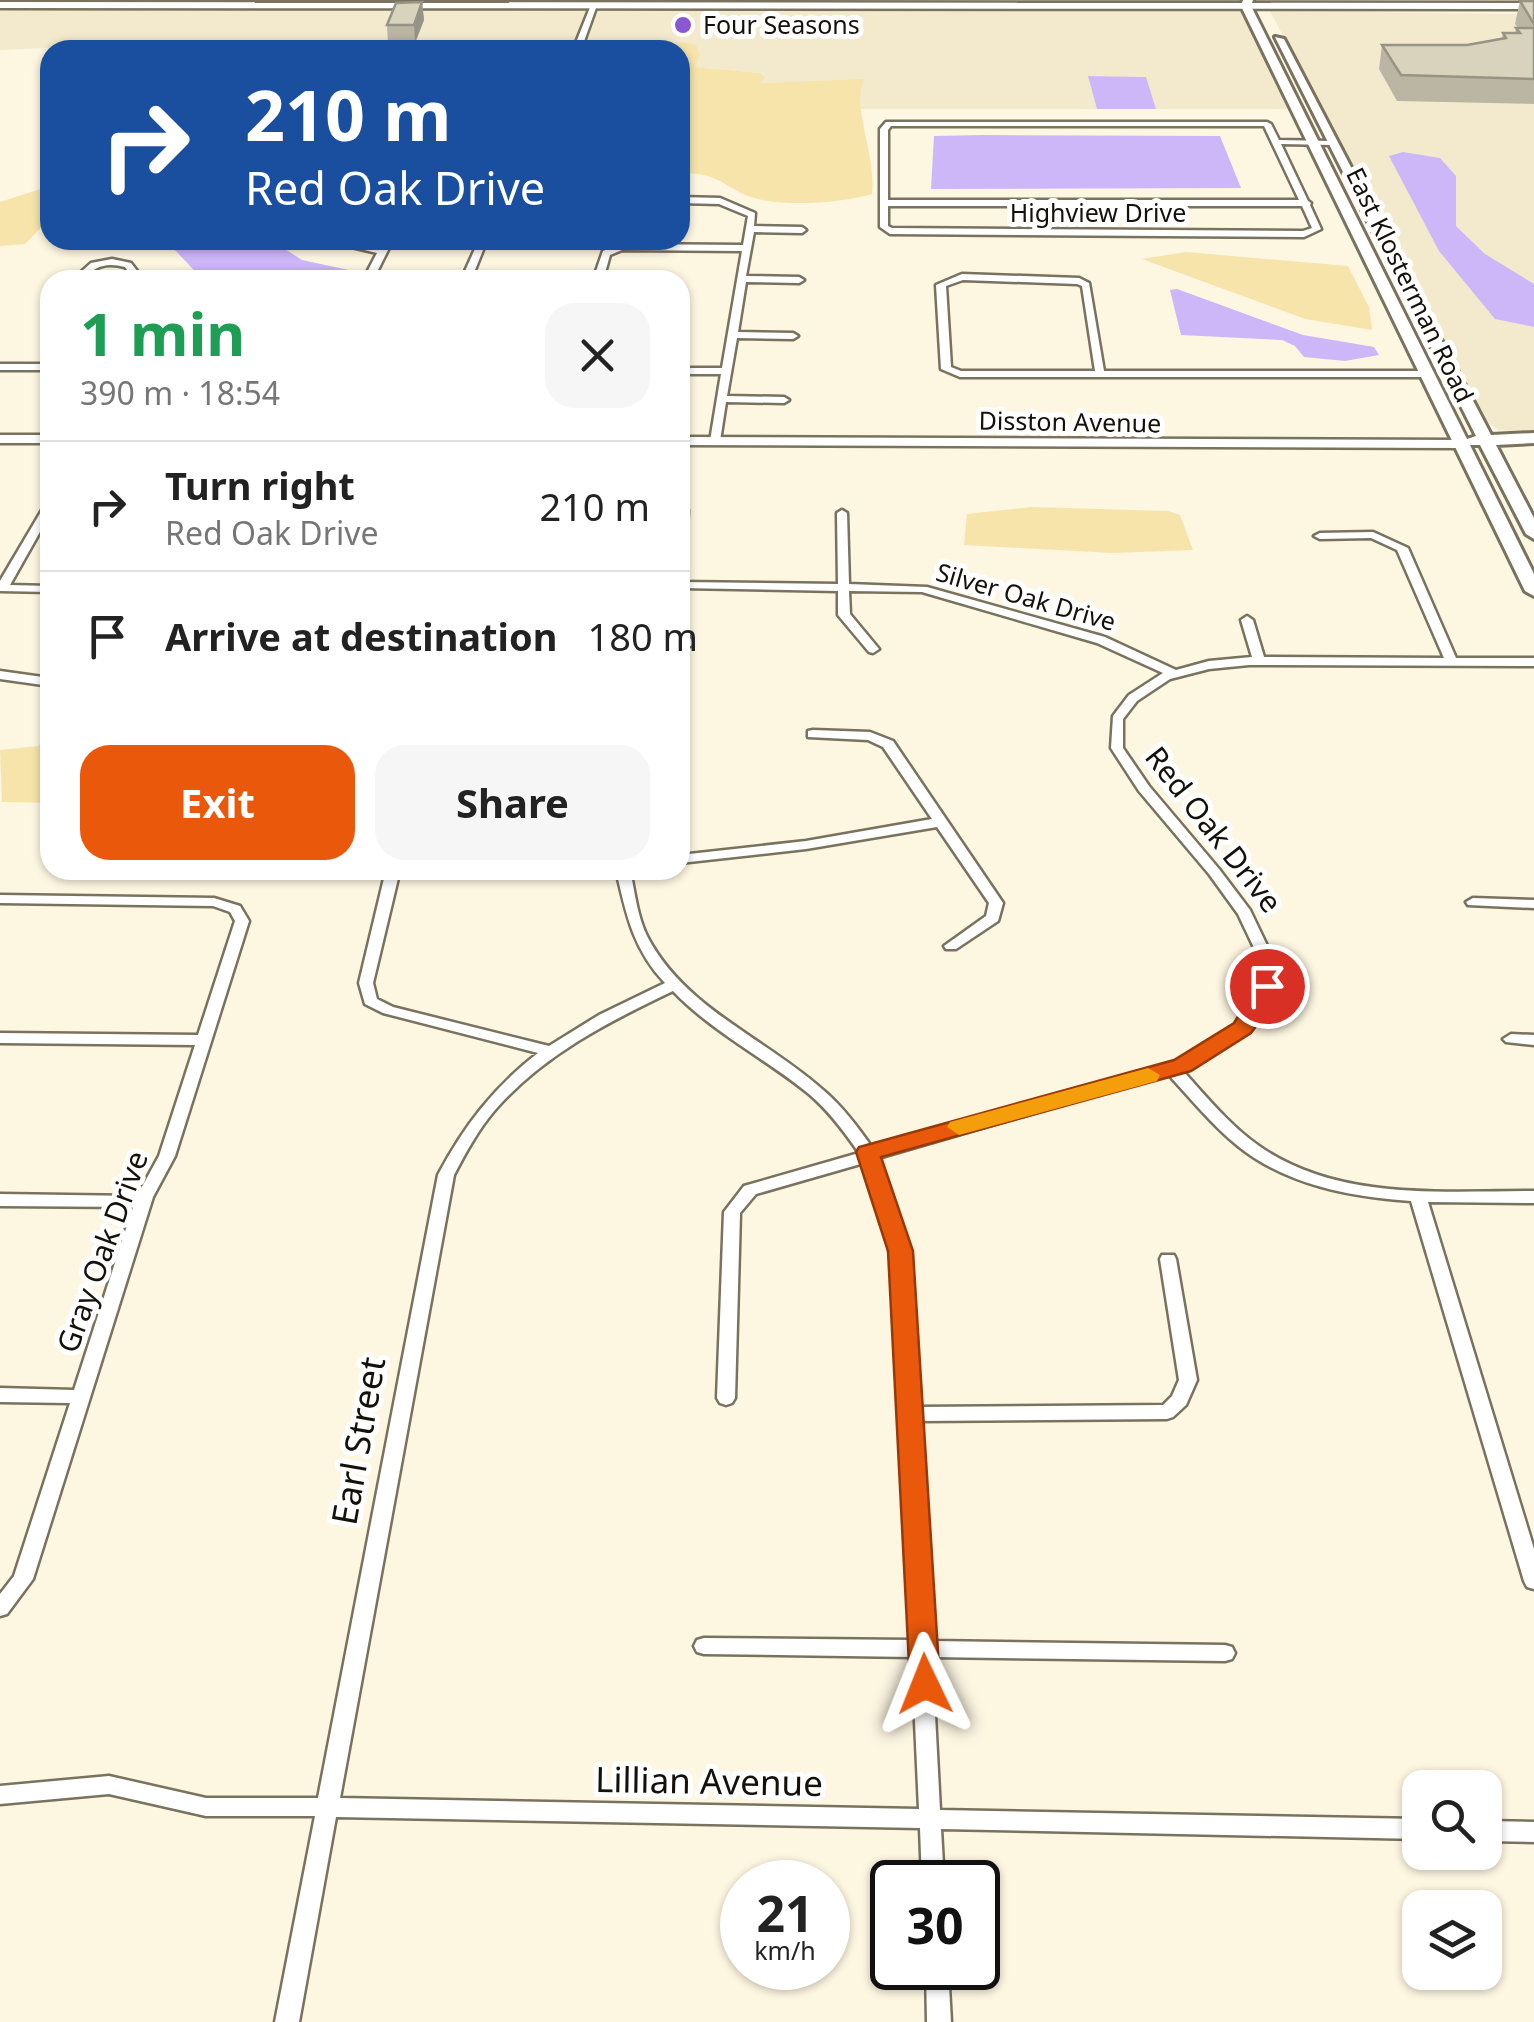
<!DOCTYPE html>
<html lang="en">
<head>
<meta charset="utf-8">
<style>
	body { margin:0; font-family:"Noto Sans",sans-serif; background:#f6f6f6; color:#222; height:100vh; display:flex; flex-direction:column; font-size:38px; white-space:nowrap }
	* { box-sizing:border-box; margin:0 }
	p { font-size:32px; color:#767676 }
	.icon { flex:none; width:55px; height:55px; fill:none; stroke:currentColor; stroke-width:2; stroke-linecap:round; stroke-linejoin:round }
	.map { position:relative; flex:1; overflow:hidden }
	.sheet { position:absolute; left:40px; top:270px; width:650px; height:610px; display:flex; flex-direction:column; background:#fff; border-radius:30px; box-shadow:0 2px 8px #0004 }
	.sheet>* { flex:none }
	.hud { position:absolute; left:40px; top:40px; width:650px; height:210px; border-radius:30px; box-shadow:0 2px 8px #0004; background:#1a4fa0; color:#fff; overflow:hidden }
	.buttons { position:absolute; left:1402px; top:1770px; display:grid; gap:20px }
	.buttons a { display:grid; place-items:center; width:100px; height:100px; border-radius:20px; background:#fff; box-shadow:0 2px 8px #0004; font-size:50px }
	.speed { position:absolute; left:720px; top:1860px; display:flex; gap:20px; font-size:50px; font-weight:700; text-align:center }
	.speed>* { display:grid; place-content:center; width:130px; height:130px; border-radius:50%; background:#fff; box-shadow:0 2px 8px #0004; line-height:1 }
	.speed small { font-size:25px; font-weight:400 }
	.speed .limit { border:5px solid #111; border-radius:15px; background:#fff; color:#111 }
	.pin { position:absolute; display:grid; place-items:center; width:85px; height:85px; color:#fff; margin:-42px; border:5px solid #fff; border-radius:50%; box-shadow:0 2px 10px #0007 }
	.me { position:absolute; width:110px; margin:-55px; rotate:358deg; stroke-linejoin:round; filter:drop-shadow(0 0 8px #0008) }
	.turn { display:flex; align-items:center; gap:35px; height:210px; padding:0 40px; font-size:45px }
	.turn .icon { width:130px; height:130px; stroke-width:2.5 }
	.turn b { display:block; font-size:70px; line-height:85px }
	.round { display:grid; place-items:center; flex:none; width:105px; height:105px; border-radius:30px; background:#f6f6f6 }
	.summary { display:flex; align-items:center; justify-content:space-between; height:170px; padding:0 40px }
	h1 { font-size:60px; font-weight:700; line-height:75px; color:#1e9e55 }
	.button { display:flex; gap:20px; margin-top:auto; padding:20px 40px }
	.button a { flex:1; height:115px; border-radius:30px; background:#ea580c; color:#fff; font-size:40px; font-weight:700; line-height:115px; text-align:center }
	.button a+a { background:#f6f6f6; color:#222 }
	ul { padding:0; list-style:none }
	li { display:flex; align-items:center; gap:30px; height:130px; padding:0 40px; border-top:2px solid #e0e0e0 }
	li div { flex:1 }
	li b { display:block; font-size:38px }
	li em { font-style:normal }
	.map>svg:first-child { display:block }
	.built { fill:#f3eacd }
	.green { fill:#f6e4ab }
	.water { fill:#cdb7f8 }
	.lines { fill:none; stroke-linecap:round; stroke-linejoin:round }
	.minor-casing { stroke:#78725f; stroke-width:5 }
	.tertiary-casing { stroke:#78725f; stroke-width:5 }
	.secondary-casing { stroke:#78725f; stroke-width:6 }
	.trunk-casing { stroke:#78725f; stroke-width:5 }
	.minor { fill:#fff; fill-rule:evenodd }
	.tertiary { fill:#fff; fill-rule:evenodd }
	.secondary { fill:#fff; fill-rule:evenodd }
	.trunk { fill:#fff; fill-rule:evenodd }
	.wall { fill:#bbb5a3 }
	.shaded-wall { fill:#989485 }
	.building { fill:#d9d3be; stroke:#989485; stroke-width:2.5 }
	.route { fill:#ea580c; stroke:#983908; stroke-width:2.5 }
	.slow { fill:#f59e0b }
	.poi-dot { fill:#8a58d1; stroke:#fff; stroke-width:4 }
	.labels { text-anchor:middle; stroke-width:10; stroke-linejoin:round; paint-order:stroke }
	.far-poi-label { font-size:25px; fill:#13110a; stroke:#fff; text-anchor:start }
	.far-street-label { font-size:25px; fill:#13110a; stroke:#fff }
	.street-label { font-size:30px; fill:#13110a; stroke:#fff }
	.near-street-label { font-size:35px; fill:#13110a; stroke:#fff }
</style>
</head>
<body>
<div class="map">
<svg width="1534" height="2022" viewBox="0 0 1534 2022">
	<rect width="100%" height="100%" fill="#fdf6e1"/>
	<g class="built">
		<polygon points="0,8 374,8 587,11 572,50 84,46 0,50"/>
		<polygon points="597,11 1243,11 1290,109 1156,109 1145,77 1089,76 1097,109 861,109 858,92 863,80 758,83 760,73 694,67 682,42 661,50 583,50"/>
		<polygon points="1270,11 1534,14 1534,433 1498,430 1485,420"/>
	</g>
	<g class="green">
		<path d="M682,42L696,45L700,55L695,67L760,73L765,78L760,83L864,79C851,107 877,157 872,194C843,203 784,207 754,198C726,190 718,170 680,174V50H661Z"/>
		<polygon points="50,186 50,218 25,244 0,246 0,202"/>
		<polygon points="1186,252 1348,266 1369,307 1372,330 1305,319 1142,259"/>
		<polygon points="1032,507 1168,511 1180,515 1193,550 1113,553 964,545 967,514"/>
		<polygon points="50,734 50,803 2,802 0,750 38,746"/>
	</g>
	<g class="water">
		<polygon points="1088,76 1146,77 1156,109 1097,109"/>
		<polygon points="983,135 1220,136 1241,188 931,189 934,136"/>
		<polygon points="1403,152 1440,158 1456,176 1456,226 1485,254 1534,284 1534,327 1495,319 1439,251 1389,156"/>
		<polygon points="154,240 271,240 302,260 349,270 345,280 203,280 176,251"/>
		<polygon points="1177,289 1303,335 1374,347 1379,355 1345,361 1304,357 1295,346 1282,340 1181,335 1170,290"/>
	</g>
	<g class="lines">
		<g class="minor-casing">
			<g id="minor">
				<polygon points="594,3 597,5 581,50 573,50 591,5"/>
				<path d="M886,122H1267L1271,124L1279,140L1331,141L1335,143L1331,145L1281,144L1308,201L1311,203L1310,205L1321,229L1304,237L890,234L880,227V129ZM891,126H1264L1299,200H888V130ZM888,206H1302L1312,228L1303,231L892,228L888,226Z"/>
				<polygon points="680,197 720,198 755,213 754,226 802,227 806,230 802,233 754,232 746,276 799,277 804,280 799,283 746,282 738,332 793,333 798,336 793,339 737,338 727,396 784,397 789,400 784,403 726,402 720,441 715,444 710,441 721,374 680,374 680,368 722,368 742,251 622,250 610,255 603,280 593,280 603,251 621,244 743,245 748,216 719,204 680,203"/>
				<polygon points="322,240 339,240 380,249 385,240 393,240 373,280 363,280 377,253"/>
				<polygon points="479,240 487,240 471,280 461,280"/>
				<path d="M112,259L131,263L144,280H134L125,267C106,262 95,266 82,280H72L91,263Z"/>
				<path d="M962,274L1079,278L1089,283L1104,371H1426L1431,374L1426,377H960L941,369L936,285ZM963,280L1077,284L1082,286L1095,371H961L951,367L946,286Z"/>
				<rect x="0" y="364" width="50" height="6"/>
				<polygon points="47,507 50,507 50,514 10,585 50,586 50,592 0,591 0,581 42,510"/>
				<polygon points="680,507 688,510 686,551 680,554"/>
				<path d="M842,510L847,513L849,584L927,587L1105,637L1176,670L1209,661L1252,657L1241,620L1247,616L1253,620L1264,657L1444,658L1397,550L1371,538L1320,539L1314,536L1320,533L1373,532L1408,548L1456,658H1534V666L1249,665L1209,669L1170,679L1137,701L1123,719V748L1149,786L1219,869L1250,910L1271,954L1272,994L1245,1034L1182,1070C1206,1096 1229,1125 1259,1146C1338,1201 1442,1191 1534,1191V1203L1428,1202L1534,1549V1589L1527,1587L1524,1581L1411,1201C1351,1197 1286,1185 1238,1146C1212,1125 1191,1099 1168,1074L878,1158C915,1240 913,1320 918,1407L1163,1405L1172,1396L1179,1380L1160,1259L1162,1255H1174L1176,1259L1197,1380L1186,1405L1173,1417L1167,1419L919,1421L932,1641L1225,1645L1232,1647L1235,1653L1232,1659L1225,1661L932,1657L940,1810L1420,1819V1839L941,1829L944,1882H922L920,1828L336,1817L299,2022H275L315,1816H206L109,1794L0,1804V1786L109,1776L206,1798H318L438,1175C464,1126 494,1087 538,1053L383,1013L365,1004L359,983L386,870H400L373,983L377,999L393,1007L549,1046L599,1015L665,983C633,949 626,914 616,870H630C635,892 637,917 648,938C686,1009 765,1038 823,1090C843,1107 858,1127 873,1149L1178,1062L1234,1027L1257,994V954L1238,914L1209,874L1139,791L1111,748L1113,716L1129,695L1163,673L1097,643L922,592L849,591L850,614L879,649L873,653L869,652L838,615V591L680,588V582L838,584L837,513ZM673,991C712,1032 765,1058 809,1094C829,1111 844,1131 859,1153L744,1186L724,1212L717,1398L720,1403L726,1405L732,1403L735,1398L740,1213L756,1194L864,1163C899,1242 896,1326 900,1411C903,1487 908,1564 911,1640L704,1638L697,1640L694,1646L697,1652L704,1654L912,1657L919,1809L340,1798L454,1175C466,1152 478,1130 495,1110C543,1055 608,1022 673,991Z"/>
				<path d="M680,630C685,632 695,640 691,646H683L680,642Z"/>
				<polygon points="0,671 50,678 50,686 0,679"/>
				<polygon points="813,730 870,732 893,741 1003,903 998,921 956,949 946,949 944,946 986,916 989,903 937,827 806,849 680,863 680,855 806,841 932,819 883,747 868,740 808,737 808,731"/>
				<polygon points="0,895 214,898 240,906 249,921 175,1156 153,1197 33,1579 7,1614 0,1616 0,1594 14,1576 70,1403 0,1402 0,1388 74,1390 133,1207 0,1206 0,1194 137,1196 159,1156 195,1045 0,1043 0,1033 198,1035 235,921 230,912 213,906 0,903"/>
				<polygon points="1473,898 1534,900 1534,908 1468,905 1466,902"/>
				<polygon points="1511,1034 1534,1035 1534,1045 1506,1042 1503,1039"/>
				<polygon points="1485,1821 1534,1822 1534,1842 1485,1841"/>
				<polygon points="926,1968 948,1968 951,2022 927,2022"/>
			</g>
		</g>
		<g class="tertiary-casing">
			<g id="tertiary">
				<rect x="0" y="435" width="50" height="8"/>
				<polygon points="680,437 1460,440 1467,444 1460,448 680,445"/>
			</g>
		</g>
		<g class="secondary-casing">
			<polygon id="secondary" points="1243,0 1253,0 1251,6 1467,439 1476,436 1275,37 1284,39 1491,435 1534,433 1534,443 1496,445 1534,518 1534,539 1526,534 1480,445 1470,445 1534,574 1534,596 1525,591 1241,6"/>
		</g>
		<g class="trunk-casing">
			<polygon id="trunk" points="0,2 1534,3 1534,9 0,8"/>
		</g>
		<use href="#minor" class="minor"/>
		<use href="#tertiary" class="tertiary"/>
		<use href="#secondary" class="secondary"/>
		<use href="#trunk" class="trunk"/>
	</g>
	<g class="wall">
		<polygon points="1520,1 1534,1 1534,104 1397,101 1379,69 1382,45 1467,45 1502,39 1503,33 1515,33 1516,28 1518,28 1515,24"/>
		<polygon points="422,2 424,20 415,43 388,43 387,25"/>
	</g>
	<polygon class="shaded-wall" points="422,2 424,20 415,43 414,25"/>
	<g class="building">
		<polygon points="1520,1 1534,1 1534,24"/>
		<polygon points="422,2 414,25 387,25 396,3"/>
		<polygon points="1516,28 1534,28 1534,79 1401,75 1382,45 1467,45 1506,38 1503,33 1520,33"/>
	</g>
	<polygon class="route" points="1267,980 1278,986 1270,1007 1251,1033 1191,1071 881,1157 913,1251 940,1684 936,1693 925,1696 914,1693 910,1684 888,1251 856,1152 859,1147 1174,1060 1234,1023 1259,982"/>
	<polygon class="slow" points="1148,1068 1160,1075 1157,1081 959,1135 947,1127 950,1122"/>
	<circle class="poi-dot" cx="683" cy="25" r="10"/>
	<g class="labels">
		<g class="far-poi-label">
			<text x="703" y="34">Four Seasons</text>
		</g>
		<g class="far-street-label">
			<text x="1098" y="222">Highview Drive</text>
			<text transform="translate(1410 285) rotate(64)" y="9">East Klosterman Road</text>
			<text transform="translate(1070 422) rotate(1)" y="9">Disston Avenue</text>
			<text transform="translate(1026 597) rotate(16)" y="9">Silver Oak Drive</text>
		</g>
		<g class="street-label">
			<text transform="translate(1213 830) rotate(52)" y="10">Red Oak Drive</text>
			<text transform="translate(103 1252) rotate(-70)" y="10">Gray Oak Drive</text>
		</g>
		<g class="near-street-label">
			<text transform="translate(359 1441) rotate(-80)" y="12">Earl Street</text>
			<text transform="translate(709 1782) rotate(1)" y="12">Lillian Avenue</text>
		</g>
	</g>
</svg>
<div class="buttons">
<a><svg class="icon" aria-label="search" viewBox="0 0 24 24"><circle cx="10" cy="10" r="6"/><path d="M15 15l6 6"/></svg></a>
<a><svg class="icon" aria-label="layers" viewBox="0 0 24 24"><path d="M12 4l9 5-9 5-9-5zM3 14l9 5 9-5"/></svg></a>
</div>
<div class="speed"><div>21<small>km/h</small></div><div class="limit">30</div></div>
<div class="pin" style="left:1267px;top:986px;background:#d93025"><svg class="icon" aria-label="arrive" viewBox="0 0 24 24"><path d="M6 21V4h12l-3 4 3 4H6"/></svg></div>
<svg class="me" style="left:925px;top:1684px" viewBox="-20 -20 40 40"><path d="M0-17L14 15 0 8-14 15z" fill="#ea580c" stroke="#fff" stroke-width="4"/></svg>
<div class="hud">
<div class="turn"><svg class="icon" aria-label="right" viewBox="0 0 24 24"><path d="M7 20v-9h11M14 6l5 5-5 5"/></svg><div><b>210 m</b>Red Oak Drive</div></div>
</div>
<section class="sheet">
<div class="summary"><div><h1>1 min</h1><p>390 m · 18:54</p></div><a class="round"><svg class="icon" aria-label="close" viewBox="0 0 24 24"><path d="M6 6l12 12M18 6L6 18"/></svg></a></div>
<ul>
<li><svg class="icon" aria-label="right" viewBox="0 0 24 24"><path d="M7 20v-9h11M14 6l5 5-5 5"/></svg><div><b>Turn right</b><p>Red Oak Drive</p></div><em>210 m</em></li>
<li><svg class="icon" aria-label="arrive" viewBox="0 0 24 24"><path d="M6 21V4h12l-3 4 3 4H6"/></svg><div><b>Arrive at destination</b></div><em>180 m</em></li>
</ul>
<div class="button"><a>Exit</a><a>Share</a></div>
</section>
</div>
</body>
</html>
